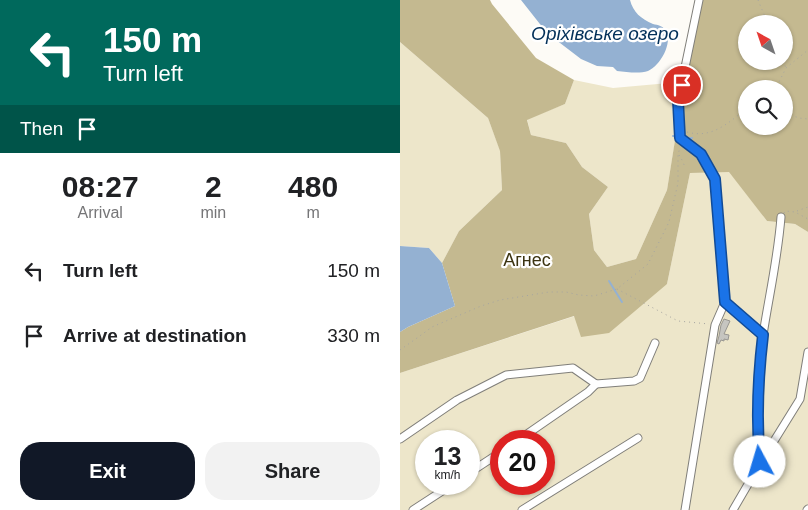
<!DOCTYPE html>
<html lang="en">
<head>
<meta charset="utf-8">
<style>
	body { margin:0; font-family:Helvetica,sans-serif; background:#f2f2f2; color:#202124; height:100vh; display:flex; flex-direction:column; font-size:19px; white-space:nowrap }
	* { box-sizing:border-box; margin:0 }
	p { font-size:16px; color:#757577 }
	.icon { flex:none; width:28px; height:28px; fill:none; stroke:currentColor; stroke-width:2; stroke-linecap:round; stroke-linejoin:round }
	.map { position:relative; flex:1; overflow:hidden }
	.side { display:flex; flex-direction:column; background:#fff; width:400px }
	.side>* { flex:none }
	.hud { background:#00695c; color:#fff; overflow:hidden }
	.needle { width:32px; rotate:320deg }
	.buttons { position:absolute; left:338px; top:15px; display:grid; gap:10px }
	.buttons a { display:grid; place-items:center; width:55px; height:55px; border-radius:50%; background:#fff; box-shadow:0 1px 4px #0004; font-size:25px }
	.speed { position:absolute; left:15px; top:430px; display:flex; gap:10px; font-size:25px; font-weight:700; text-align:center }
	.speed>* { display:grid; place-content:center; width:65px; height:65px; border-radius:50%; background:#fff; box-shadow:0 1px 4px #0004; line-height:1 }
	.speed small { font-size:12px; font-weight:400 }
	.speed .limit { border:8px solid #d22; background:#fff; color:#111 }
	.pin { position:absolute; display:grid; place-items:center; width:42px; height:42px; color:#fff; margin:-21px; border:2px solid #fff; border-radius:50%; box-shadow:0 1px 5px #0007 }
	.me { position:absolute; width:55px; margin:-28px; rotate:354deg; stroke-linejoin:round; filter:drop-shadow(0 0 4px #0008) }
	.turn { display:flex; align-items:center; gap:18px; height:105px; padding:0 20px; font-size:22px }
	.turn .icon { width:65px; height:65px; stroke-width:2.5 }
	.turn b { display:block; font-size:35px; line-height:42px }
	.then { display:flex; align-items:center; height:48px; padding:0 20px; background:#0003; gap:10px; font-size:19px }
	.eta { display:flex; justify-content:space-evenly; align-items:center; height:85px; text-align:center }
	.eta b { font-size:30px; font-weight:600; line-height:35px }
	.button { display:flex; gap:10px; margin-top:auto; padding:10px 20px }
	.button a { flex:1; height:58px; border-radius:20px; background:#111827; color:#fff; font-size:20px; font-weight:600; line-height:58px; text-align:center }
	.button a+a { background:#f2f2f2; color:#202124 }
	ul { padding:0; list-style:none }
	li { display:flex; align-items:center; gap:15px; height:65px; padding:0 20px }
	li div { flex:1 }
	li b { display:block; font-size:19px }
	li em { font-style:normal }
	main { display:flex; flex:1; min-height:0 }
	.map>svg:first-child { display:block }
	.green { fill:#ede6ca; fill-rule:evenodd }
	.forest { fill:#c4b990; fill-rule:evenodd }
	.water { fill:#94b1d2 }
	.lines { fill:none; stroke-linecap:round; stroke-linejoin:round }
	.stream { stroke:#94b1d2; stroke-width:2 }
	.building { fill:#c6c5c0; stroke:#989691 }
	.minor-casing { stroke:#807f7a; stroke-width:9 }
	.path { stroke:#a6a5a1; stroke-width:1; stroke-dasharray:1 4; stroke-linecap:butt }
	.minor { stroke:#fff; stroke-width:7 }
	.route-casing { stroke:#114b97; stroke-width:12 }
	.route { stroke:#1a73e8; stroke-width:9 }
	.labels { text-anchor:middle; stroke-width:4.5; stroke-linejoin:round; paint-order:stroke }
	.park-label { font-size:18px; fill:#3c3411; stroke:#fff }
	.water-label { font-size:19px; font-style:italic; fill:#04315a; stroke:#fff }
</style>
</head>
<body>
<main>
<section class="side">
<div class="hud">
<div class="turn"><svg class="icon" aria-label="left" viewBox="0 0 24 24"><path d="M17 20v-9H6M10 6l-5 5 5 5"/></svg><div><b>150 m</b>Turn left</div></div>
<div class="then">Then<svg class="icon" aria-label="arrive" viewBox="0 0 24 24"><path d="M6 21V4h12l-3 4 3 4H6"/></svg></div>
</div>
<div class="eta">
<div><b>08:27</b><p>Arrival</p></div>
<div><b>2</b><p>min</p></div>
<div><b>480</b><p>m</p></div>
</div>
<ul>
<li><svg class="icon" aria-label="left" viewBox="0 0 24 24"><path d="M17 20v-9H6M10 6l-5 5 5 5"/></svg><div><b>Turn left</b></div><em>150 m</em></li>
<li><svg class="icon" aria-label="arrive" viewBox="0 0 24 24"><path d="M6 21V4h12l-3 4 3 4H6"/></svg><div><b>Arrive at destination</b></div><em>330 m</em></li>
</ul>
<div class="button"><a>Exit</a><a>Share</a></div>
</section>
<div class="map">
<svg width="408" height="510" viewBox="0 0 408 510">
	<rect width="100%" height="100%" fill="#fdfbf6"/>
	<g class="green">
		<polygon points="0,42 88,118 100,150 102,190 59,231 42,263 29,248 0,246"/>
		<polygon points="174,80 213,88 269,83 276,135 267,190 236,259 207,267 194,250 189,214 208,187 182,167 166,143 131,135 127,119 165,104"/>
		<path d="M329,171L367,221L395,224L408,232V510H0V373L175,316L267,284L290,173ZM26,441H69V484H26ZM101,441H144V484H101Z"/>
	</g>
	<path class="forest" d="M0,0H90L92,4L136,58L174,80L165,104L127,120L131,135L166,143L182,167L208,187L189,214L194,250L207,267L236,259L267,190L286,72L303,0H408V232L395,224L367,221L329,172L290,173L267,284L209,333L181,337L174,316L0,373V332L8,327L55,306L42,263L59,231L102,190L100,151L88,118L0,42ZM346,24H384V61H346ZM346,89H384V126H346Z"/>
	<g class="water">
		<path d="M121,0H230C233,12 241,19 253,24C258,25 263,26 266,31C273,43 260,66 248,71C239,74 227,72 217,71L213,67L197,66L181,59L147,33Z"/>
		<polygon points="0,246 29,248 42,263 55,306 8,327 0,332"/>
	</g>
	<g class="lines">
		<g class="stream">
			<polyline points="273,136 278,137"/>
			<polyline points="284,138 292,138"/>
			<polyline points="209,281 222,302"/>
		</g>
	</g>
	<polygon class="building" points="324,319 330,321 324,334 329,335 328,340 324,339 324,341 321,340 319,344 317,343 319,336 321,325"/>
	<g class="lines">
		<g class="minor-casing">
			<g id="minor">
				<polyline points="325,302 363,335"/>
				<polyline points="0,439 57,400 106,375 173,368 196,384 234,381 240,378 255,343"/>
				<polyline points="117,441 188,392 196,384"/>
				<path d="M361,462C356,420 357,377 363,335C369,296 378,257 381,217"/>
				<polyline points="69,473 101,452"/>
				<polyline points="13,510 53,484"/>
				<polyline points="122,510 238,438"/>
				<polyline points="285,510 315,325 325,302 315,179 301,154 280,138 278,101 299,0"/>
				<polyline points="333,510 361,462 400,399 408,352"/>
				<polyline points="407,510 408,509"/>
			</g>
		</g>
		<g class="path">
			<polyline points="358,0 368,24"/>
			<polyline points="383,61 386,68"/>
			<polyline points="373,89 377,86 386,68 408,50"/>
			<polyline points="384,92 388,97 388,108 391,115 399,118 408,119"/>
			<path d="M287,132C312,139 328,123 346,109"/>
			<polyline points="279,155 282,160 285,167"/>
			<polyline points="397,211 408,207"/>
			<polyline points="384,213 385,211 395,212 408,219"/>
			<polyline points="217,289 278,321 309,324"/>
			<polyline points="0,350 17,338 32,327 81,306 100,300 149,292 166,292 179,295 194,296 217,289 248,264 269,222 278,183 278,154 280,148"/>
		</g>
		<use href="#minor" class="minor"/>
	</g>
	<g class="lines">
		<g class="route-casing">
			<path id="route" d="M282,85L278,101L280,138L301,154L315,179L325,302L363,335C358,377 356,419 360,462"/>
		</g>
		<use href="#route" class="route"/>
	</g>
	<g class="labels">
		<g class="park-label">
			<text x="127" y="266">Агнес</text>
		</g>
		<g class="water-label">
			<text x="205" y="40">Оріхівське озеро</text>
		</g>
	</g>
</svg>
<div class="buttons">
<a><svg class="needle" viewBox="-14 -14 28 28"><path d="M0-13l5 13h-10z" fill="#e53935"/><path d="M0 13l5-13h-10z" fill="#757577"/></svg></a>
<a><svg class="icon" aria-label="search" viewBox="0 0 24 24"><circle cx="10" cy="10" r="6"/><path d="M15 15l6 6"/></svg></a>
</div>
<div class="speed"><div>13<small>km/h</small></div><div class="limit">20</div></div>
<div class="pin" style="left:282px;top:85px;background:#d93025"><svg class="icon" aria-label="arrive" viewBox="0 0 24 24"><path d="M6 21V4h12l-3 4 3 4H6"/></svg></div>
<svg class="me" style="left:360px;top:462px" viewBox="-20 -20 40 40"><circle r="19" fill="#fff"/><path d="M0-13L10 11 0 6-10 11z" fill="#1a73e8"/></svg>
</div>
</main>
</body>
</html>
